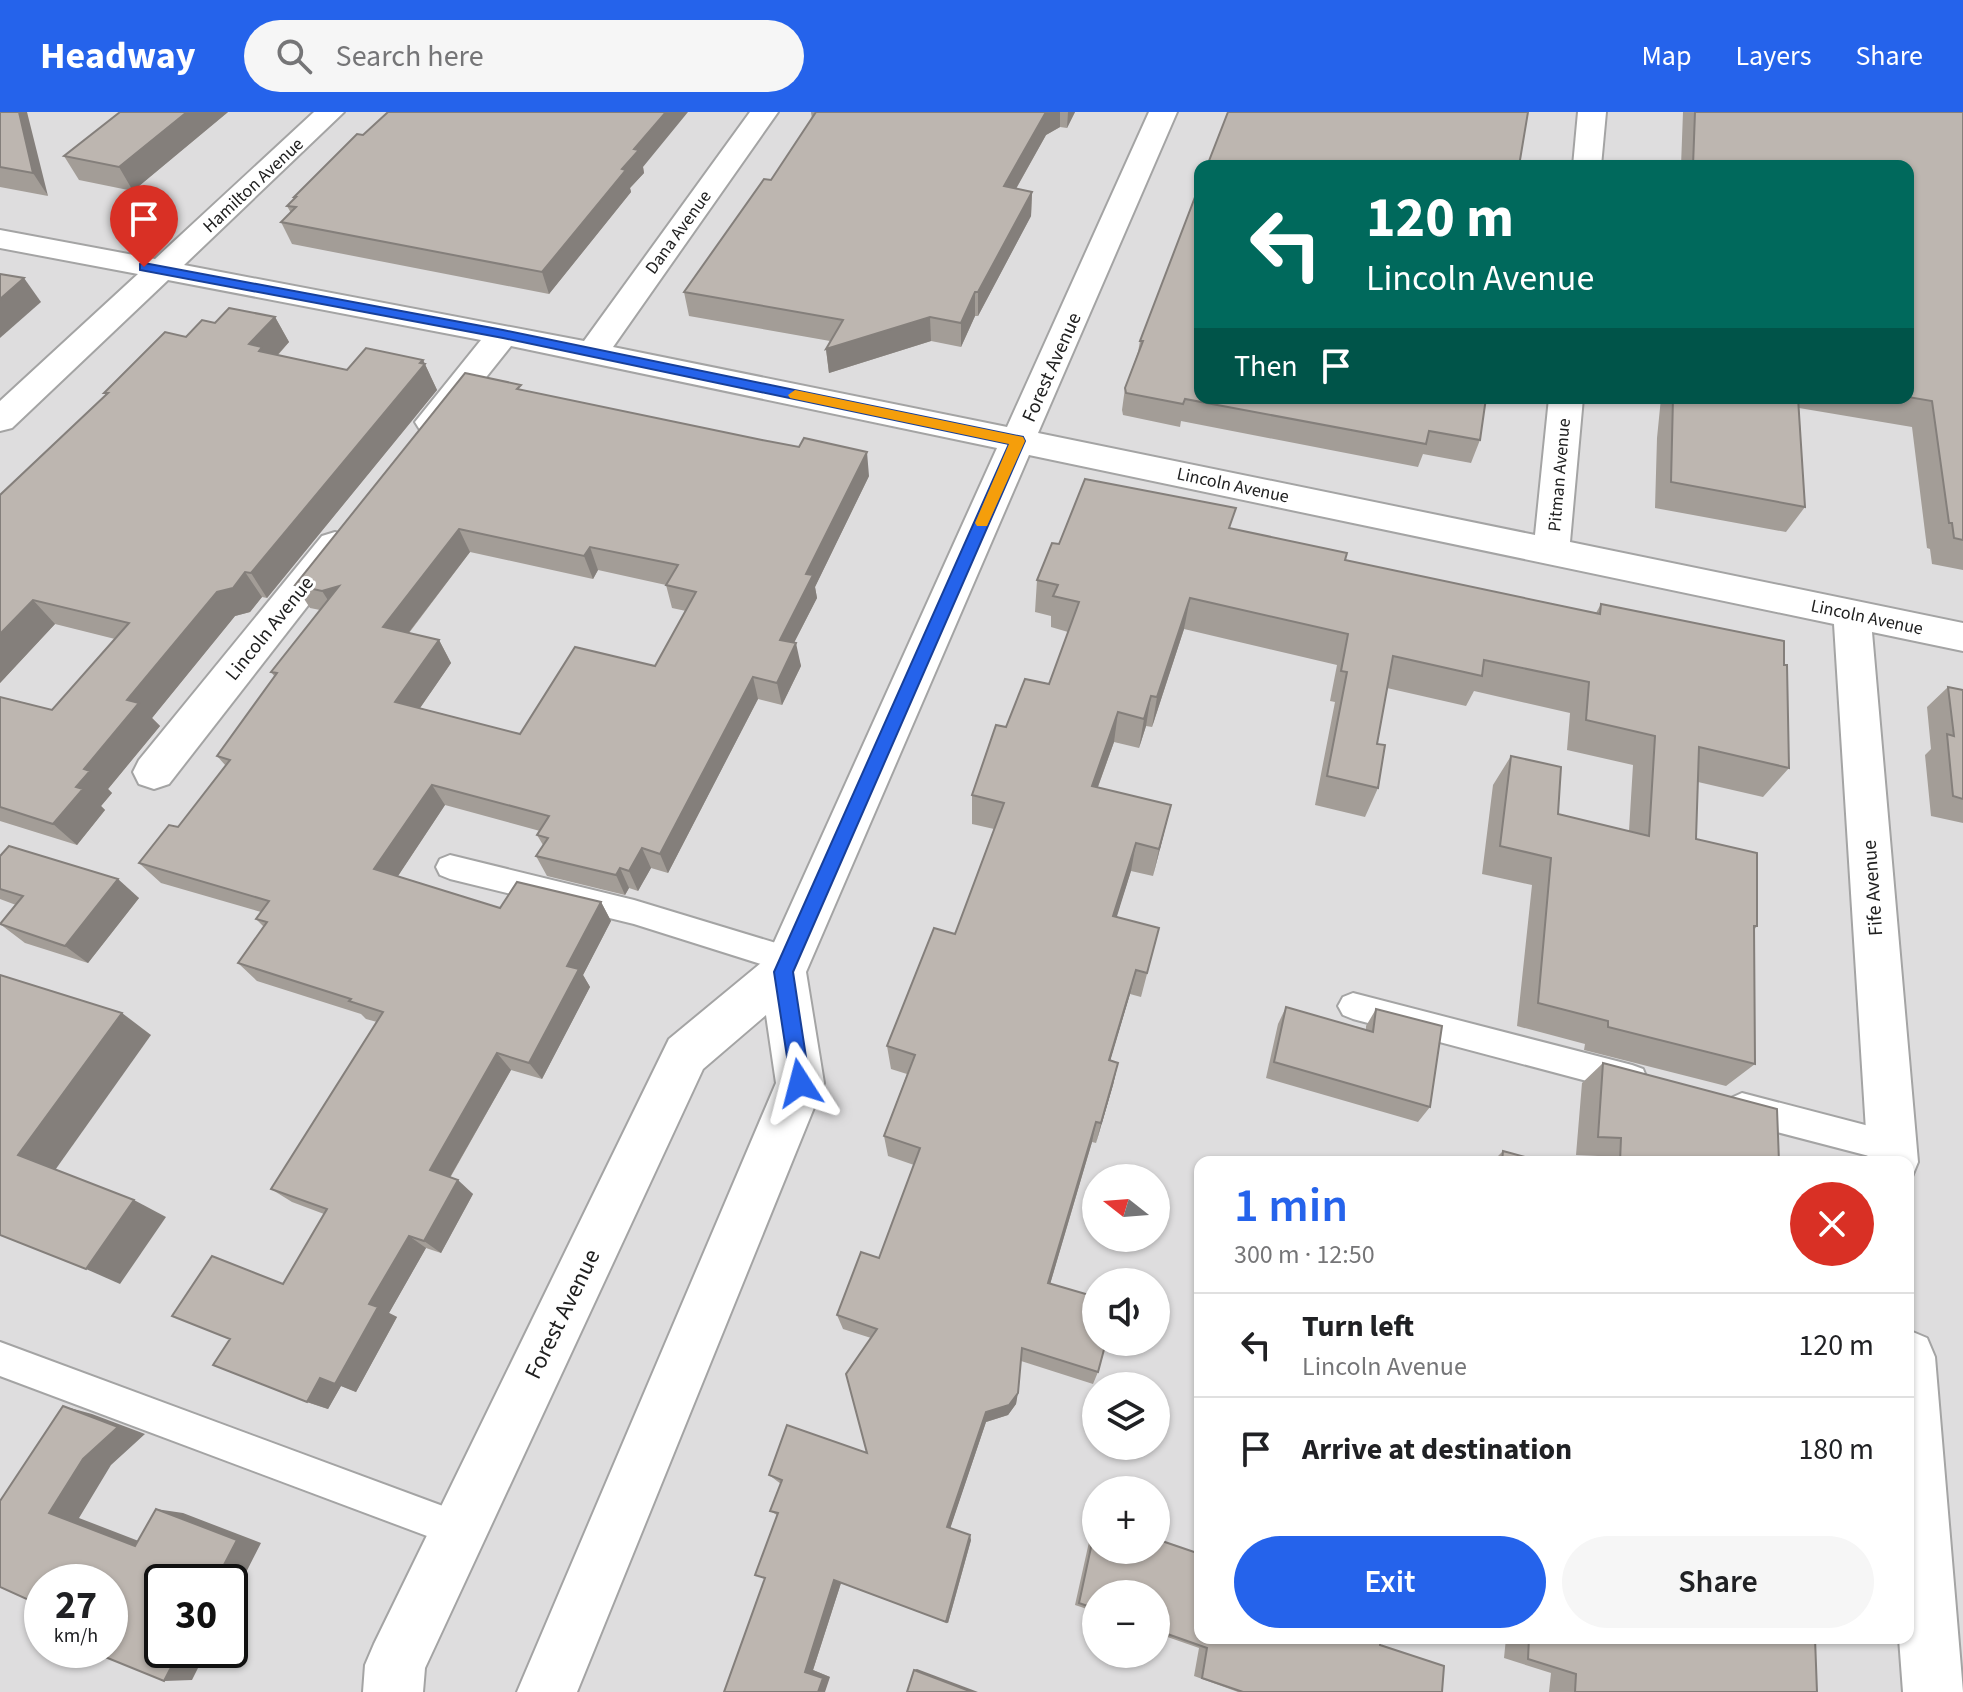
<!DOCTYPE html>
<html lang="en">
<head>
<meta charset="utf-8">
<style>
	body { margin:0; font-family:"Source Sans 3",sans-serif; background:#f6f6f6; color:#202124; height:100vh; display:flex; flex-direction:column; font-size:30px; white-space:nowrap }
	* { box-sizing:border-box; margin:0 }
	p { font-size:26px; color:#757577 }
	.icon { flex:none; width:44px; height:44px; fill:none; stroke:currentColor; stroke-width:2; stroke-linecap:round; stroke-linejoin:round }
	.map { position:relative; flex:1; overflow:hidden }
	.side { position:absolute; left:1194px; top:1044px; width:720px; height:488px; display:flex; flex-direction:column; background:#fff; border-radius:16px; box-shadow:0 2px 6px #0004 }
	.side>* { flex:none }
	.top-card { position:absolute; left:1194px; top:48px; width:720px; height:244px; border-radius:16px; box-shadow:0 2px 6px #0004; background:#00695c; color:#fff; overflow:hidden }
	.needle { width:52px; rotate:287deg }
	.fabs { position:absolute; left:1082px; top:1052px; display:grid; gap:16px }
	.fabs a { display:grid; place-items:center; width:88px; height:88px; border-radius:50%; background:#fff; box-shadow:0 2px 6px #0004; font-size:40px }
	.speed { position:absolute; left:24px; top:1452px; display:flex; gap:16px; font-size:40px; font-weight:700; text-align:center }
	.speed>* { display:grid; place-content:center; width:104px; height:104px; border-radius:50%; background:#fff; box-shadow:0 2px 6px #0004; line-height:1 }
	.speed small { font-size:20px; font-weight:400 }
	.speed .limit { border:4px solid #111; border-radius:12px; background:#fff; color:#111 }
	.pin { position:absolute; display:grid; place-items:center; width:68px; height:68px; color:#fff; margin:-82px -34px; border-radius:50% 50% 50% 0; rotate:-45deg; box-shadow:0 0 8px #0007 }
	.pin .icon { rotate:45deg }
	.me { position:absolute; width:88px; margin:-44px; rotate:351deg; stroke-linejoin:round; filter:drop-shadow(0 0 6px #0008) }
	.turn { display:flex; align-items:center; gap:28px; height:168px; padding:0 40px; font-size:36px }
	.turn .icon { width:104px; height:104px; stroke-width:2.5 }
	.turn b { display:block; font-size:56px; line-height:68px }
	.then { display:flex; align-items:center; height:76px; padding:0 40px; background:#0003; gap:16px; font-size:30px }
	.round { display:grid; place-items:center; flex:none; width:84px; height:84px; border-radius:42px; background:#f6f6f6 }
	.summary { display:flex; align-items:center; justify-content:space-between; height:136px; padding:0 40px }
	h1 { font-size:48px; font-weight:600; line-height:60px; color:#2563eb }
	.action { display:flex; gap:16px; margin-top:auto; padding:16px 40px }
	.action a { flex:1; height:92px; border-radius:48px; background:#2563eb; color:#fff; font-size:32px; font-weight:600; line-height:92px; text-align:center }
	.action a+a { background:#f6f6f6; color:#202124 }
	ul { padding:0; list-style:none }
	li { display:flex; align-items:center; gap:24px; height:104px; padding:0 40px; border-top:2px solid #e0e0e0 }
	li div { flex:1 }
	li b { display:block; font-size:30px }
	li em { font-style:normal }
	header { display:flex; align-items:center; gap:48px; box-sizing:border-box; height:112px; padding:0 40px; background:#2563eb; color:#fff }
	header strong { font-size:38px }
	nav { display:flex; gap:44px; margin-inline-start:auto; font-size:28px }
	.search { width:560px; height:72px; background:#f6f6f6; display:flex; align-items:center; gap:20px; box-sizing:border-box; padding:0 28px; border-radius:44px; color:#757577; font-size:30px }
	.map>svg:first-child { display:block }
	.residential { fill:#deddde; fill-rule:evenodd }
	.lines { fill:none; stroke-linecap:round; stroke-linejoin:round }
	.lane-casing { stroke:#a4a4a4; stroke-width:4 }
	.street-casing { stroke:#a4a4a4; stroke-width:4 }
	.lane { fill:#fff; fill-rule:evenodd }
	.street { fill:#fff; fill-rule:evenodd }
	.wall { fill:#a39d97; fill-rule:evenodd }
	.shaded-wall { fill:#847f7b }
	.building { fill:#bdb6b0; stroke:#847f7b; stroke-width:2; fill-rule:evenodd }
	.route { fill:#2563eb; stroke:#184099; stroke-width:2 }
	.slow { fill:#f59e0b }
	.labels { text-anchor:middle; stroke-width:6; stroke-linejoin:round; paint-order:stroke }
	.far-street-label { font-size:18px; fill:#202020; stroke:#fff }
	.street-label { font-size:20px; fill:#202020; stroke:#fff }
	.near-street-label { font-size:24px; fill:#202020; stroke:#fff }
</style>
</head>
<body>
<header>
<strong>Headway</strong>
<div class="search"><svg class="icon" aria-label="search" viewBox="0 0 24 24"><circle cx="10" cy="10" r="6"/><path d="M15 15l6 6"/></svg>Search here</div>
<nav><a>Map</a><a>Layers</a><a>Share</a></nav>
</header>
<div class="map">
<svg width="1963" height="1580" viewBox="0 0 1963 1580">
	<rect width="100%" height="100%" fill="#f0ede8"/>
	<path class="residential" d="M0,0H1963V1580H0ZM1200,54H1908V286H1200ZM1200,1050H1908V1526H1200ZM1096,1066H1156V1126H1096ZM1096,1170H1156V1230H1096ZM1096,1274H1156V1334H1096ZM1096,1378H1156V1438H1096ZM42,1470H110V1538H42ZM162,1470H230V1538H162ZM1096,1482H1156V1542H1096Z"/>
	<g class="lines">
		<g class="lane-casing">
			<g id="lane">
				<polygon points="450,743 634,788 789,835 799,839 803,848 799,857 789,861 634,812 450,767 440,763 436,755 440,747"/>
				<polygon points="1353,881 1632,953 1643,957 1647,967 1643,977 1632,981 1353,907 1343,903 1338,894 1343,885"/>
				<polygon points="1742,981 1892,1020 1903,1024 1908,1035 1903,1046 1892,1050 1742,1011 1731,1006 1727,996 1731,986"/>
				<polygon points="0,1230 459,1400 472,1405 477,1418 472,1431 459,1436 0,1264"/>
			</g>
		</g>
		<g class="street-casing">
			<g id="street">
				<polygon points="314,0 344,0 184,153 584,229 750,0 778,0 613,235 1007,315 1149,0 1177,0 1038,321 1535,423 1549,286 1583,286 1570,430 1963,511 1963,539 1872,520 1918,1050 1911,1067 1908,1068 1908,1050 1868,1050 1834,512 1029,343 806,860 824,971 577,1580 517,1580 776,971 766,903 703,957 425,1556 423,1580 363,1580 365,1553 374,1532 669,927 767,846 997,336 511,234 444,318 432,321 420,318 415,310 481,228 168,168 12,316 0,319 0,289 138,162 0,136 0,118 155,147"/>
				<polygon points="1578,0 1606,0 1601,54 1573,54"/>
				<polygon points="335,420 348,424 353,433 348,442 169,672 154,677 139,672 133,660 139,648 322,424"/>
				<polygon points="1908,1218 1927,1226 1935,1245 1963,1580 1903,1580 1899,1526 1908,1526"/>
			</g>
		</g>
		<use href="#lane" class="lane"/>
		<use href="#street" class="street"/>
	</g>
	<g class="wall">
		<polygon points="0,0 48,84 0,75"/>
		<polygon points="120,0 228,0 133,79 79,68 64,44"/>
		<polygon points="811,0 1075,0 1067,16 1060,15 1046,23 1016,77 1032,80 1031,104 978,204 975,204 961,235 931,229 829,261 826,237 830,229 689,204 684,180 771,68 812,7"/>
		<polygon points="1683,0 1963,0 1963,458 1932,452 1930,437 1927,436 1912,315 1799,296 1805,395 1786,420 1655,396 1657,326 1661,286 1908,286 1908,54 1681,54"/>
		<polygon points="363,23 643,55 644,61 630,76 631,80 549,182 292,132 281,110 291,101 287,94 295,86 294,85"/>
		<polygon points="1200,72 1200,286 1486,286 1480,328 1471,351 1423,342 1418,355 1181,309 1180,315 1123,303 1122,298 1125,276 1138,240 1140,229"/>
		<polygon points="275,205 289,230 278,243 347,258 423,248 437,278 267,486 262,485 250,500 235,504 152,606 160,614 108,677 112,681 101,694 105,698 77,733 0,709 0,585 52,598 115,527 55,512 0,571 0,383 106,283 104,281 186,225 215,211"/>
		<path d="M523,278L869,364L815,475L817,486L794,531L801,554L782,593L758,587L668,761L651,756L638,779L629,776L625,783L547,764L536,744L543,733L537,723L540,719L445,693L398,764L500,796L601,790L611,809L583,863L590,875L542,967L511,958L450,1066L473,1082L441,1141L426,1136L389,1201L397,1205L356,1280L341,1274L328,1297L307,1290L230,1227L172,1204L283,1172L324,1102L292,1090L271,1077L377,910L366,907L361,902L257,869L238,851L264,815L256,807L261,800L161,771L139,751L178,715L226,654L217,644L275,565L271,560L320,498L310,496L295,473ZM470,440L593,467L598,458L666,473L672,496L686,499L655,554L520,622L420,596L451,551L439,528L409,521Z"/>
		<polygon points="1231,417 1345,448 1596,501 1601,492 1789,656 1763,685 1698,670 1696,727 1757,814 1754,818 1755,952 1726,974 1584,938 1585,932 1517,914 1532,773 1482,762 1493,673 1511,644 1558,702 1629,719 1633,653 1567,638 1570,601 1474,579 1466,594 1387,576 1377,632 1378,676 1365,705 1315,693 1335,590 1330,589 1337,553 1184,517 1152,615 1146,614 1139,636 1114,630 1098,675 1164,721 1153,764 1131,759 1116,805 1159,816 1141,885 1130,882 1110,948 1118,951 1113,973 1096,1031 1092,1030 1050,1172 1098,1260 1093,1272 1021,1249 1016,1292 1008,1303 986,1310 950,1416 971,1428 948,1511 841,1471 813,1558 830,1565 724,1580 765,1466 777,1403 770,1399 781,1372 769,1363 867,1341 871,1226 843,1217 837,1203 879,1146 914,1053 888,1044 884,1024 907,962 891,957 887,934 955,822 994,717 972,712 972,683 1006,615 1049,572 1068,520 1051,515 1051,504 1035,500 1037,468 1059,432"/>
		<polygon points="1948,575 1963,578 1963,711 1931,704 1925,643 1931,637 1927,595"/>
		<polygon points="0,744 139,786 88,851 25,831 0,812 16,793 0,787"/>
		<polygon points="1286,895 1366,918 1366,914 1376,897 1430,995 1418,1010 1266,966 1278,912"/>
		<polygon points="1603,951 1779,1050 1598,1050 1598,1044 1576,1043 1582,971"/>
		<polygon points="1503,1039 1543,1050 1492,1050"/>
		<polygon points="1096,1408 1096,1438 1380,1533 1442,1580 1238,1580 1194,1564 1199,1536 1156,1521 1156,1482 1096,1482 1096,1500 1075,1493 1093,1412"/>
		<polygon points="1506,1526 1815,1526 1817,1580 1549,1580 1551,1561 1504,1546"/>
	</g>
	<g class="shaded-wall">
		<polygon points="19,0 27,0 48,84 33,61"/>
		<polygon points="187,0 228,0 133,79 119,55"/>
		<polygon points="666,0 688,0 643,55 644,61 630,76 631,80 549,182 542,160 622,57 634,37"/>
		<polygon points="1046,0 1060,0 1060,15 1046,23 1004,98 1004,74"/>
		<polygon points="1068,0 1075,0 1067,16"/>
		<polygon points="1032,80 1031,104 978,204 978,180"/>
		<polygon points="24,166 41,190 0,226 0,187"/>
		<polygon points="975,180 975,204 961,235 961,211"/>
		<polygon points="275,205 289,230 271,250 249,232"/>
		<polygon points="930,205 931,229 829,261 826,237"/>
		<polygon points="423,248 437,278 267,486 251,461"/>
		<polygon points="867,340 869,364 815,475 817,486 784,550 780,528 806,462"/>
		<polygon points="459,417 470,440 396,537 383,515"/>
		<polygon points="590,435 598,458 593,467 584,444"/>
		<polygon points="245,460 262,485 250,500 235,504 152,606 160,614 108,677 112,681 101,694 105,698 77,733 53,712 76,675 84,657 127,588 217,480"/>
		<polygon points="339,474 337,502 322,479"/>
		<polygon points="1190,486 1184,517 1152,615 1157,585"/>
		<polygon points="33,488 55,512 0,571 0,522"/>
		<polygon points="439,528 451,551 409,612 395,590"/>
		<polygon points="796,531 801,554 782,593 777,571"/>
		<polygon points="753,565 758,587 668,761 660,742"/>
		<polygon points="1151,584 1146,614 1139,636 1144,607"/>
		<polygon points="1118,600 1114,630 1088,702 1092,674"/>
		<polygon points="432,673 445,693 390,776 374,757"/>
		<polygon points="1171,693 1164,721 1153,764 1159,737"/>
		<polygon points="1136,731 1131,759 1109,830 1113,804"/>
		<polygon points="642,736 651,756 638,779 629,759"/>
		<polygon points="620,756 629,776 625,783 616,763"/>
		<polygon points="118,767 139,786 88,851 65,834"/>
		<polygon points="601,790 611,809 583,863 590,875 542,967 529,951 567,854"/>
		<polygon points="1136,858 1130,882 1104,970 1109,948"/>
		<polygon points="122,901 151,923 53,1061 18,1043"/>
		<polygon points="497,941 511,958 446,1072 430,1058"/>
		<polygon points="1118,951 1113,973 1096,1031 1101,1011"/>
		<polygon points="1096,1010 1092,1030 1046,1186 1048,1171"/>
		<polygon points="458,1068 473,1082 441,1141 424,1129"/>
		<polygon points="134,1088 166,1105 120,1172 86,1157"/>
		<polygon points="409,1124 426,1136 389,1201 397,1205 356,1280 341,1274 328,1297 307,1290 320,1266 369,1192"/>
		<polygon points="1018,1281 1016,1292 1008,1303 986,1310 949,1420 947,1415 986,1300"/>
		<polygon points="63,1294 92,1302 145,1322 111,1353 79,1406 162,1438 135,1434 49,1401 83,1347"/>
		<polygon points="156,1397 183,1401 261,1431 230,1492 230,1470 215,1470"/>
		<polygon points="970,1423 971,1428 948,1511 946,1510"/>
		<polygon points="834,1468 841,1471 813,1558 830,1565 825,1580 818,1580 805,1560"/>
		<polygon points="180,1538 207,1538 192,1568 164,1569"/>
		<polygon points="917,1557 978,1580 972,1580 914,1558"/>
	</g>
	<g class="building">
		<polygon points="0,0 19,0 33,61 0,55"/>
		<polygon points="120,0 187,0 119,55 64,44"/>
		<polygon points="388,0 666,0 634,37 639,38 622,57 626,58 542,160 281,110 296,95 287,94 296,85 294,85 357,22 363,23"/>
		<polygon points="816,0 1046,0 1004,74 1032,80 978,180 975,180 961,211 930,205 826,237 843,208 684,180 764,67 771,68"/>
		<polygon points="1228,0 1528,0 1519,54 1207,54"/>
		<polygon points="1695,0 1963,0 1963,428 1954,426 1952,411 1949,411 1932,289 1908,285 1908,54 1693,54"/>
		<polygon points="1200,72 1200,286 1486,286 1480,328 1429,319 1426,332 1185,287 1183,292 1126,281 1125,276 1143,229 1140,229"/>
		<polygon points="0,162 24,166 0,187"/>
		<polygon points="229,196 275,205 249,232 262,235 259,239 347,258 366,236 423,248 420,251 425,252 251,461 245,460 233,476 217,480 127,588 139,591 84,657 90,659 76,675 83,677 53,712 0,695 0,585 52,598 129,511 33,488 0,522 0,383 108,281 104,281 165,220 186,225 202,208 215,211"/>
		<path d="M465,261L521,273L517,277L762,328L799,335L804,326L867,340L806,462L813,463L780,528L796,531L777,571L753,565L660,742L642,736L629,759L620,756L616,763L536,744L548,726L537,723L549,704L432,673L374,757L500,796L517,770L601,790L567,854L579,857L529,951L497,941L430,1058L458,1068L424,1129L409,1124L369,1192L378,1195L335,1272L320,1266L307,1290L213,1253L230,1227L172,1204L212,1144L283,1172L327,1097L271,1077L383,900L349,889L351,887L238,851L267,810L256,807L269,789L139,751L169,713L178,715L230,648L217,644L277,561L271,560L339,474L322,479L295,473ZM459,417L584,444L590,435L678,453L666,473L696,480L655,554L575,535L520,622L395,590L439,528L383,515Z"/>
		<polygon points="1673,286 1798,286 1805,395 1671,370"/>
		<polygon points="1085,367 1236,396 1229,416 1347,441 1345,448 1600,502 1601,492 1784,529 1784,553 1787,553 1789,656 1699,635 1696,727 1757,741 1757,814 1754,814 1755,952 1608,915 1608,909 1538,891 1551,746 1500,734 1511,644 1561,655 1558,702 1649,724 1655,624 1586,608 1589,570 1484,548 1482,564 1393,544 1377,632 1385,633 1378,676 1327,664 1347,560 1341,559 1348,522 1190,486 1157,585 1151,584 1144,607 1118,600 1092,674 1171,693 1159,737 1136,731 1113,804 1159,816 1147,861 1136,858 1109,948 1118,951 1101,1011 1096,1010 1048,1171 1096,1185 1096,1230 1106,1230 1098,1260 1022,1236 1018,1281 1009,1293 986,1300 947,1415 970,1423 946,1510 834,1468 805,1560 823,1566 818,1580 724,1580 765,1466 755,1463 778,1401 770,1399 782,1368 769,1363 787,1313 867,1341 846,1262 877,1217 837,1203 861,1140 879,1146 920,1036 884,1024 915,943 887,934 934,816 955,822 1004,691 972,683 996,613 1006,615 1025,567 1049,572 1079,490 1053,484 1058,473 1037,468 1052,431 1059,432"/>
		<polygon points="1948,575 1963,578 1963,687 1953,684 1947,622 1954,624"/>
		<polygon points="9,734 118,767 65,834 0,812 23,784 0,777 0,744"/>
		<polygon points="0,863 122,901 18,1043 134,1088 86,1157 0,1123"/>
		<polygon points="1286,895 1373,920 1376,897 1442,914 1430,995 1274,950"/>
		<polygon points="1603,951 1777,997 1779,1050 1620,1050 1621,1026 1598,1025"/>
		<polygon points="1503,1039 1543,1050 1502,1050"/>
		<polygon points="63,1294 118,1315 83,1347 49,1401 135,1434 156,1397 237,1428 215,1470 162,1470 162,1538 180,1538 164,1569 88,1538 110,1538 110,1470 42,1470 42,1494 0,1475 0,1389"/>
		<polygon points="1096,1412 1096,1438 1156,1438 1156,1427 1200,1442 1200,1526 1381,1526 1380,1533 1444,1554 1442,1580 1243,1580 1202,1566 1207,1536 1156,1518 1156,1482 1096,1482 1096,1497 1079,1491"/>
		<polygon points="1529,1526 1815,1526 1817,1580 1575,1580 1576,1562 1528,1547"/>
		<polygon points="914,1558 972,1580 907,1580"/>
	</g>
	<polygon class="route" points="144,151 503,218 1023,325 1025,329 793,860 810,971 807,977 800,980 793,977 791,971 774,860 1009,332 503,226 140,158 140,152"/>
	<polygon class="slow" points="795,278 1023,325 1025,329 987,414 977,414 975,411 1009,332 790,286 788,283"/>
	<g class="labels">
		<g class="far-street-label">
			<text transform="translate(253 73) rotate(-43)" y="6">Hamilton Avenue</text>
			<text transform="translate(678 120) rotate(-54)" y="6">Dana Avenue</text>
			<text transform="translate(1559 363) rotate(-85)" y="6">Pitman Avenue</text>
			<text transform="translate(1233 373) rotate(12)" y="6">Lincoln Avenue</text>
			<text transform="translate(1867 505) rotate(12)" y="6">Lincoln Avenue</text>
		</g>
		<g class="street-label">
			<text transform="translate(1051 255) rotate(-66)" y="7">Forest Avenue</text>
			<text transform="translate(269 516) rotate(-51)" y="7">Lincoln Avenue</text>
			<text transform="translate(1872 776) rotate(-94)" y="7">Fife Avenue</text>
		</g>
		<g class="near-street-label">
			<text transform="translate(562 1202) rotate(-64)" y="8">Forest Avenue</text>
		</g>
	</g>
</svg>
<div class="fabs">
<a><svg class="needle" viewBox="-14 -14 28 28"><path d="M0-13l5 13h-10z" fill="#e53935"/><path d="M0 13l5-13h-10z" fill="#757577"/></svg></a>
<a><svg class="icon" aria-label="sound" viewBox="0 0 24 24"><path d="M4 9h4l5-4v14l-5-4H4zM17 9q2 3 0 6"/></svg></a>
<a><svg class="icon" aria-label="layers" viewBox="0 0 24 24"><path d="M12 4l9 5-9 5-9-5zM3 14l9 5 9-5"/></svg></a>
<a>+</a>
<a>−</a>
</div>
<div class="speed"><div>27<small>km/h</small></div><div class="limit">30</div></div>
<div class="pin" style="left:144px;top:155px;background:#d93025"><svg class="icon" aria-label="arrive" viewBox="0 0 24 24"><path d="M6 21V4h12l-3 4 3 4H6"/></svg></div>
<svg class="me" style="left:800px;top:971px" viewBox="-20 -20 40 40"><path d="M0-17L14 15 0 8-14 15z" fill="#2563eb" stroke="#fff" stroke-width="4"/></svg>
<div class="top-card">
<div class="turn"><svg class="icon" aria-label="left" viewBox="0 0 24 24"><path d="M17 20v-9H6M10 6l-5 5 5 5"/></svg><div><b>120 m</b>Lincoln Avenue</div></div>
<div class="then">Then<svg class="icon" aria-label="arrive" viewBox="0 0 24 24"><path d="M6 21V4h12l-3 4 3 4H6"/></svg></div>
</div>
<section class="side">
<div class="summary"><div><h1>1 min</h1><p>300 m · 12:50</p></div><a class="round" style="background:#d93025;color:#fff"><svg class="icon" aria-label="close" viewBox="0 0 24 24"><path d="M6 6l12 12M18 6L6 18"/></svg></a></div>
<ul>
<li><svg class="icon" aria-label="left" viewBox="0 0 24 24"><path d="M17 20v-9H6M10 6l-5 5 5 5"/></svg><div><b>Turn left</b><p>Lincoln Avenue</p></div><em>120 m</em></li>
<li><svg class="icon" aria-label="arrive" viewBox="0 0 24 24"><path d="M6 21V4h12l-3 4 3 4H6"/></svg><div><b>Arrive at destination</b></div><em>180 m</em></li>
</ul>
<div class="action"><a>Exit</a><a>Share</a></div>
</section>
</div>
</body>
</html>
